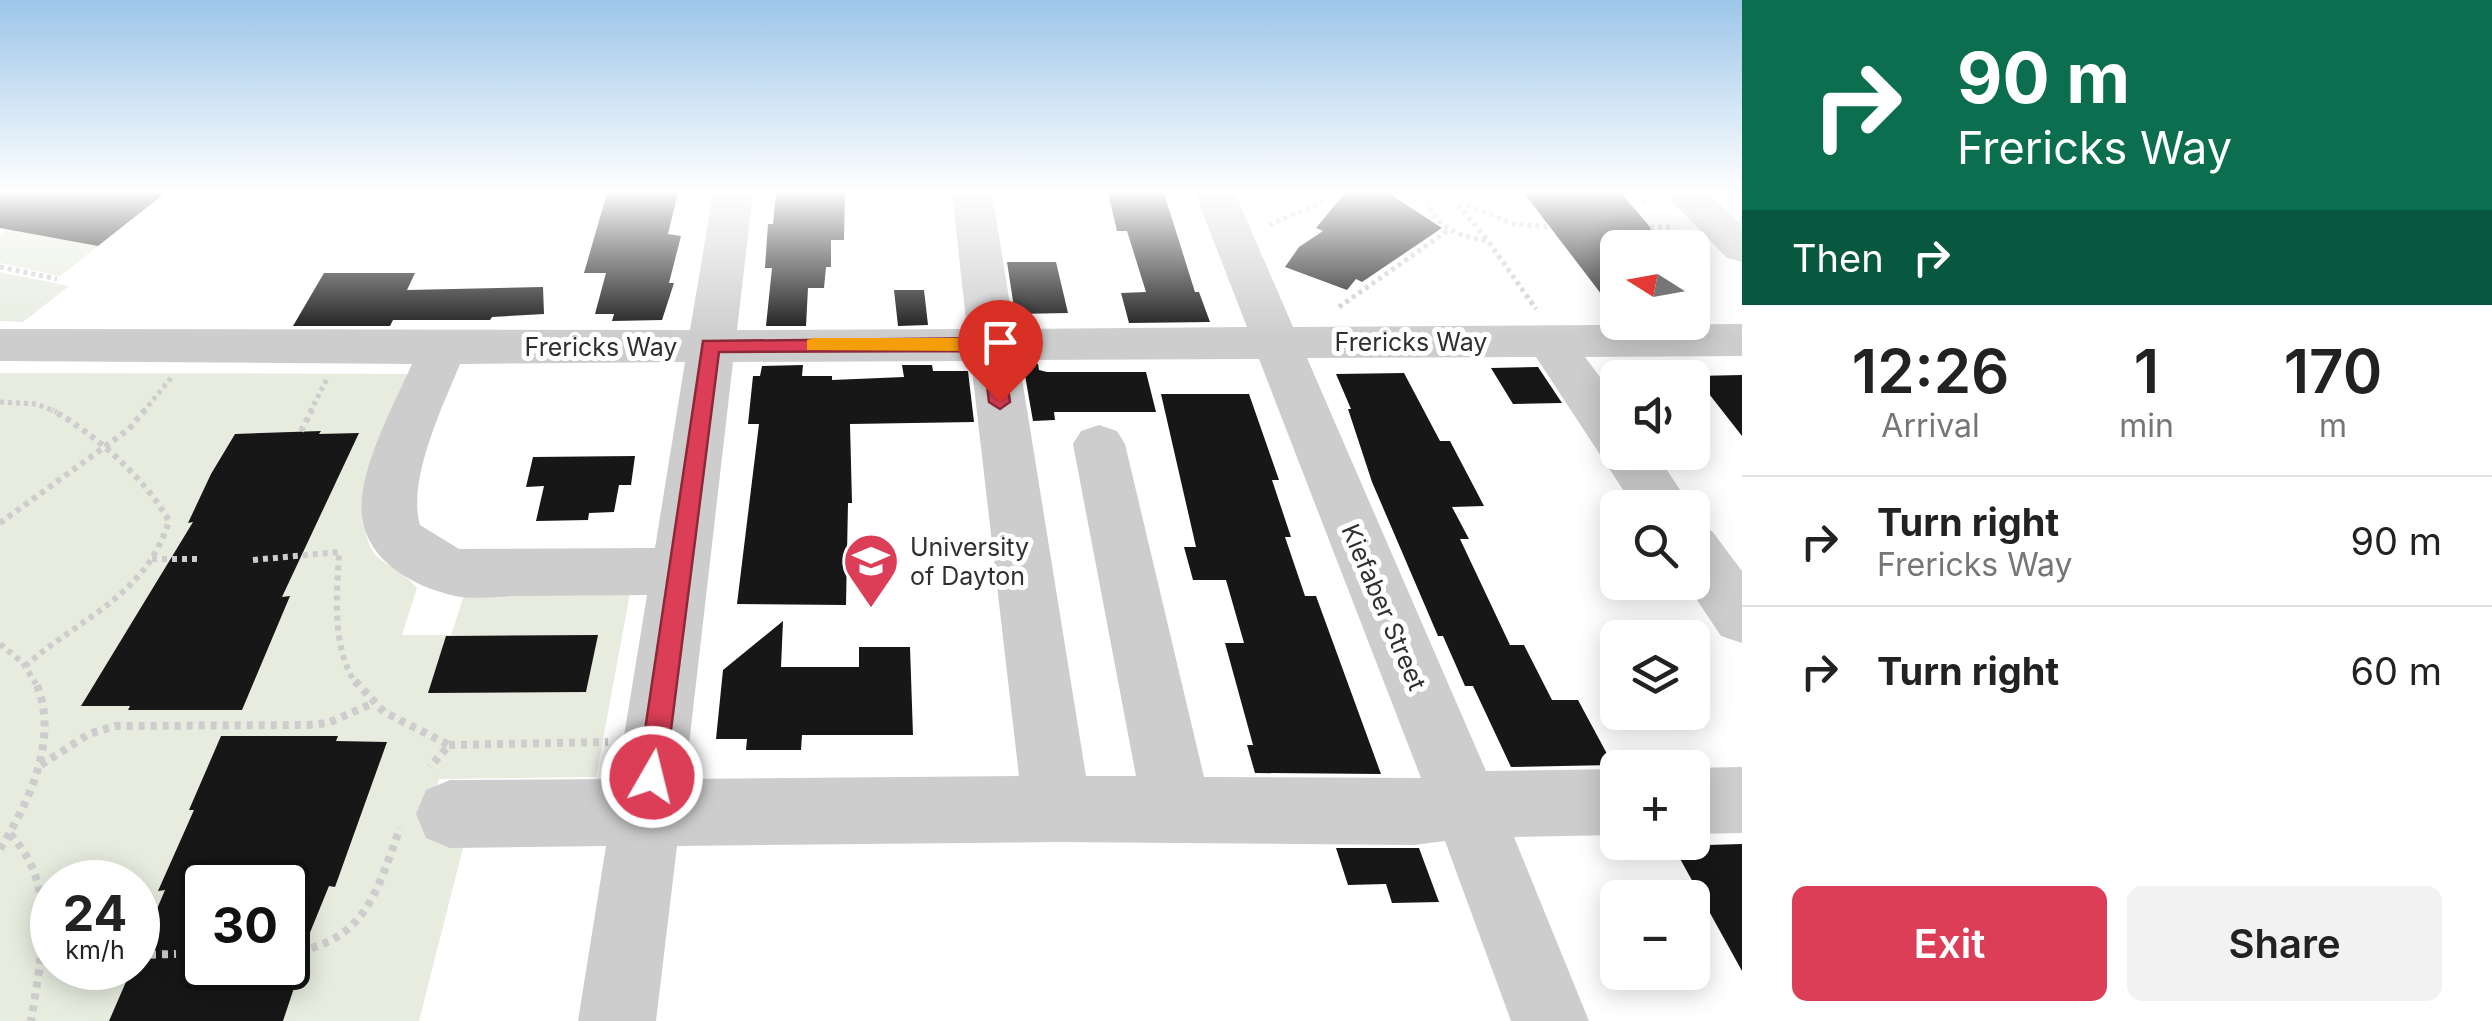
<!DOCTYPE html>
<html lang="en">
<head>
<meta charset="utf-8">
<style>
	body { margin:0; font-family:Inter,sans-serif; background:#f2f2f2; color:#222; height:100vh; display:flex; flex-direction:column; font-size:38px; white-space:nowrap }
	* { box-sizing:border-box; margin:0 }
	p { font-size:32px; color:#767676 }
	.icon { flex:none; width:55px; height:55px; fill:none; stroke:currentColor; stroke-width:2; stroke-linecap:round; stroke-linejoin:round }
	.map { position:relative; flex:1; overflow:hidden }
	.panel { display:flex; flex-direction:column; background:#fff; width:750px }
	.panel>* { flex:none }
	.banner { background:#0b6e4f; color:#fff; overflow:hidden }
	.needle { width:65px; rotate:281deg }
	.fabs { position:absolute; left:1600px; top:230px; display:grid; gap:20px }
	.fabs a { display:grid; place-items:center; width:110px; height:110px; border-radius:15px; background:#fff; box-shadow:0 5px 25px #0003; font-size:50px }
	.speed { position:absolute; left:30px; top:860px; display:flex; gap:20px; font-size:50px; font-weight:700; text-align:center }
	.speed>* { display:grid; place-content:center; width:130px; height:130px; border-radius:50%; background:#fff; box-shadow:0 5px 25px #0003; line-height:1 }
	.speed small { font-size:25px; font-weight:400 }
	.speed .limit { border:5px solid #111; border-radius:15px; background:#fff; color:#111 }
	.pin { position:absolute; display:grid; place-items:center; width:85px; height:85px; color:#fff; margin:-102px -42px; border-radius:50% 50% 50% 0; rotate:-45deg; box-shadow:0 0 10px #0007 }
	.pin .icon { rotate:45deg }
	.me { position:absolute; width:110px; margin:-55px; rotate:8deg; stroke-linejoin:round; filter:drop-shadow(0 0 8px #0008) }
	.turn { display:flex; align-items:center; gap:35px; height:210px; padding:0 50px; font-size:45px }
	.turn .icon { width:130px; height:130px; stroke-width:2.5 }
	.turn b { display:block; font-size:70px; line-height:85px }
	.then { display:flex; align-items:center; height:95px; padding:0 50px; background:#0003; gap:20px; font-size:38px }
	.eta { display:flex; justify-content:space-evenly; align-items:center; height:170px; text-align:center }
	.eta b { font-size:60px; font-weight:600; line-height:70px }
	.cta { display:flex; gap:20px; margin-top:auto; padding:20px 50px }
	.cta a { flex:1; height:115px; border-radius:15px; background:#db3e56; color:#fff; font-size:40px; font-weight:600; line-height:115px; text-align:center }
	.cta a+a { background:#f2f2f2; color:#222 }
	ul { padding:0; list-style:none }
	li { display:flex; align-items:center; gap:30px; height:130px; padding:0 50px; border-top:2px solid #e0e0e0 }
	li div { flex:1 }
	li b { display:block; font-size:38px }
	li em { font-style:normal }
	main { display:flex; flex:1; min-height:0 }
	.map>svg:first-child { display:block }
	.green { fill:#e7ecdf; fill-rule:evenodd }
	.building { fill:#171717; fill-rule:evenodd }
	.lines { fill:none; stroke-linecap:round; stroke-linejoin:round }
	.path-far2 { stroke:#cdcdcd; stroke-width:5; stroke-dasharray:4 4; stroke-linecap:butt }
	.path-far1 { stroke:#cdcdcd; stroke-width:6; stroke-dasharray:5 5; stroke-linecap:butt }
	.path { stroke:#cdcdcd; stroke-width:8; stroke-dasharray:6 6; stroke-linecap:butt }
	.minor { fill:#cdcdcd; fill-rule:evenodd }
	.route { fill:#db3e56; stroke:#8e2838; stroke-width:2.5 }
	.slow { fill:#f59e0b }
	.labels { text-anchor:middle; stroke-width:10; stroke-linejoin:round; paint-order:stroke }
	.street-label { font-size:25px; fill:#303030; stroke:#fff }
	.poi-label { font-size:25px; fill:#303030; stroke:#fff; text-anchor:start }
</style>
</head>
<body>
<main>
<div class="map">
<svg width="1742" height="1021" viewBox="0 0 1742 1021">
	<rect width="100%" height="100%" fill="#fff"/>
	<g class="green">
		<polygon points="9,229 98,246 60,276 0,263 0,235"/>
		<polygon points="0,272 69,286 23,322 0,321"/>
		<path d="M0,373L416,374L363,513C368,572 389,555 417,588L402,635H451L466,589L631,588L596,777L439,779L424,832H467L419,1021H0ZM52,882H138V968H52ZM202,882H288V968H202Z"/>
	</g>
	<g class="building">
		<polygon points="0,193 165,193 98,246 0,228"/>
		<polygon points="607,193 678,193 668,234 681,236 669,283 674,283 662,320 612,321 614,314 595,314 606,273 584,273"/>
		<polygon points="776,193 845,193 844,240 831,240 831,267 826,267 824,288 808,288 806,326 766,326 772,268 765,268 767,238 768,224 773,224"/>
		<polygon points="1108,193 1164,193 1195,292 1199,292 1210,322 1129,323 1121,293 1146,292 1127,231 1117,231"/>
		<polygon points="1345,193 1388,193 1442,228 1362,282 1356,279 1347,290 1285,267 1299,247 1323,231 1316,228"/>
		<polygon points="1524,193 1621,193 1668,248 1618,248 1618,316"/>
		<polygon points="1007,262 1056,262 1068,313 1015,314"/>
		<polygon points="324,273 415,273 407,290 543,287 544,314 492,317 490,320 393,320 390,326 293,326"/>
		<polygon points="894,290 924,290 928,325 898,326"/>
		<polygon points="1023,364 1038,364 1039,370 1047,372 1146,372 1156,412 1054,412 1055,420 1033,421"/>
		<polygon points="803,365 802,376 832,376 832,380 904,377 902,365 932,365 933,371 968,371 974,422 850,424 852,503 848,503 846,605 737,604 759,424 748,424 753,376 760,376 762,366"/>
		<polygon points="1538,367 1562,403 1513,404 1491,368"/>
		<polygon points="1404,373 1440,441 1450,441 1484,506 1452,507 1469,539 1460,539 1510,645 1524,645 1552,700 1578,700 1613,765 1511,767 1473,686 1465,686 1443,636 1438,636 1372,482 1348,409 1351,409 1336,374"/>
		<polygon points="1742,375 1742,436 1695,376"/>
		<polygon points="1161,394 1249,394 1279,480 1272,480 1291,537 1285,537 1305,596 1316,596 1381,774 1255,773 1247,745 1253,745 1225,643 1244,643 1226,580 1193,580 1184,547 1196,547"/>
		<polygon points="321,431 319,434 359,433 282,597 290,596 242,710 128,710 130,706 81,706 193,522 188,523 211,474 235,434"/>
		<polygon points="635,456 631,485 619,485 614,512 589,513 588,520 536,521 544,486 526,487 533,457"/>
		<polygon points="783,621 781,667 859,667 859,647 910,647 913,735 802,735 801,750 746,750 747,739 716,739 723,670"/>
		<polygon points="598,635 586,692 428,693 446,636"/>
		<path d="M221,736H338L336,741L387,742L335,887L329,886L291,979H297L283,1021H109L132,968H138V954L165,890L158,891L194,810H189ZM202,882H288V968H202Z"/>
		<polygon points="1742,844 1742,971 1673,846"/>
		<polygon points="1336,848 1419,848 1439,902 1392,903 1386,884 1348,885"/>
	</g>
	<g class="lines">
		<g class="path-far2">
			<path d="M1431,193L1427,204C1439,229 1462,237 1488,241L1536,309"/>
			<polyline points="1640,193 1648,206"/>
			<polyline points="1445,196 1514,224 1550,227"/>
			<polyline points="1458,205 1488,241"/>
			<polyline points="1269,225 1324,201"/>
			<polyline points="1650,227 1670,227"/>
			<polyline points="0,267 57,279"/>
			<polyline points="1339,307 1450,229"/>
			<polyline points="0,402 36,404 57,412"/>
			<polyline points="143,412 171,378"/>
			<polyline points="310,412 327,379"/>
		</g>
		<g class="path-far1">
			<polyline points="301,431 312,410"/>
			<polyline points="0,523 129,429 145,410"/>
			<polyline points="152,559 201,559"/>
			<path d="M253,560L339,552C337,595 331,646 356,684"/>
			<polyline points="0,644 23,663 36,684"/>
			<path d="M25,666C81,617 145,597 169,521C145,478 95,434 52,410"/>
		</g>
		<g class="path">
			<polyline points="355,681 384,712 449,745 430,767"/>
			<polyline points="449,745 608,742"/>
			<polyline points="41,765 89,734 115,726 307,725 328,723 369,705"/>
			<path d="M10,834C59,886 41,956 31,1021"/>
			<path d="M0,849C29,802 61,736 35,681"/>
			<path d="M288,953C366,942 376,893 400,828"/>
			<polyline points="138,955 176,954"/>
		</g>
		<g class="minor">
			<path d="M713,193H753L737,330L967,329L952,193H992L1014,329L1247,327L1195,193H1235L1293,327L1742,324V356L1585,357L1618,401V452H1655L1692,508H1635L1536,357L1307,358L1486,771L1618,769V835L1514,837L1589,1021H1511L1445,841L1414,845L1057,842L677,846L656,1021H578L606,846L450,848L426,838L416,814L426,790L450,780L617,779L647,595C604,595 560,596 517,596C497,596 474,600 455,596C415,587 367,562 362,516C357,471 394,405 412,364L0,361V329L690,330ZM1259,359L1421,778L1204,777L1125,444L1117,431L1099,425L1081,431L1073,444L1136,776H1086L1019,360ZM971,361L1019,776L685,779L733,362ZM685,362L655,548L459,549L420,525C407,479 443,406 460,364Z"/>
			<polygon points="1664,193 1707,193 1742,225 1742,262 1727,258"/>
			<polygon points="1692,524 1712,531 1742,571 1742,643 1721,636 1685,582 1692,582"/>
			<polygon points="1742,767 1742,833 1692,834 1692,768"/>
		</g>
	</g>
	<linearGradient id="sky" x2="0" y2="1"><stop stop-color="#9dc6e9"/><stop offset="0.57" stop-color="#fff"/><stop offset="1" stop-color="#fff" stop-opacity="0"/></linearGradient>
	<rect width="1742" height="336" fill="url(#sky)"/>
	<polygon class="route" points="992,338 1002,345 1010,402 1000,409 989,402 983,351 719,352 665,777 661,786 652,790 642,786 638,777 703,341"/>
	<polygon class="slow" points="814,338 969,338 979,345 969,351 807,350 807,340"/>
	<defs>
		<g id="university-pin" transform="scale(2.875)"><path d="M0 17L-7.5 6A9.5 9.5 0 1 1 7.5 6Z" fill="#db3e56" stroke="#fff"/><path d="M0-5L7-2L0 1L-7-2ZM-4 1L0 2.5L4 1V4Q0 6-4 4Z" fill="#fff"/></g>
	</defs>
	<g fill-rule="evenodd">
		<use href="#university-pin" x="871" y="561"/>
	</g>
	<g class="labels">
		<g class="street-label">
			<text x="1411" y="351">Frericks Way</text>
			<text x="601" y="356">Frericks Way</text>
			<text transform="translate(1384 607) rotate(67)" y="9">Kiefaber Street</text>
		</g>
		<g class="poi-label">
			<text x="910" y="556">University<tspan x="910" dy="29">of Dayton</tspan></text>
		</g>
	</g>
</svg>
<div class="fabs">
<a><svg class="needle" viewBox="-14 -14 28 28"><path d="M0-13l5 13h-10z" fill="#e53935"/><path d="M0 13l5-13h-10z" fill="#767676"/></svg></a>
<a><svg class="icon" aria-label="sound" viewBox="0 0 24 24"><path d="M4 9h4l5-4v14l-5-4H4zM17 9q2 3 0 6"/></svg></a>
<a><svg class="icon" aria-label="search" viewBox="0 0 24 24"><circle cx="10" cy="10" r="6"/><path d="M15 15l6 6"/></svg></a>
<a><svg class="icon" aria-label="layers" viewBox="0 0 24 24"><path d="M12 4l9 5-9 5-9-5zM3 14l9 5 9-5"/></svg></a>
<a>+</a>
<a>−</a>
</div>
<div class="speed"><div>24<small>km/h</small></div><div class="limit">30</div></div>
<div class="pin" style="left:1000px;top:402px;background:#d93025"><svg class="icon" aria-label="arrive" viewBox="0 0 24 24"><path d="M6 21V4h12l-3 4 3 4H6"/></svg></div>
<svg class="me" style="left:652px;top:777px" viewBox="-20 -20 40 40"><circle r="17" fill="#db3e56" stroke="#fff" stroke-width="3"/><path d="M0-11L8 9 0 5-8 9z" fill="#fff"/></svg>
</div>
<section class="panel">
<div class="banner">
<div class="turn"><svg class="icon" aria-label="right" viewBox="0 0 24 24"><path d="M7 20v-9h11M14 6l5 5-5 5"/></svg><div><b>90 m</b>Frericks Way</div></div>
<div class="then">Then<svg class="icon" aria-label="right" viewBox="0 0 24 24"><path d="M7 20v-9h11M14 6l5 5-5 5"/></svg></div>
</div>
<div class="eta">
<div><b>12:26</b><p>Arrival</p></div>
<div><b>1</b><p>min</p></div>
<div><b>170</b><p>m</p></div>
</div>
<ul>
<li><svg class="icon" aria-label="right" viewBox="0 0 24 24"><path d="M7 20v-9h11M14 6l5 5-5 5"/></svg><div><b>Turn right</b><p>Frericks Way</p></div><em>90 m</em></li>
<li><svg class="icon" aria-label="right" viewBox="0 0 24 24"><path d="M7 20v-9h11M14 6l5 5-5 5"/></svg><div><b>Turn right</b></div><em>60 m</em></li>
</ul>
<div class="cta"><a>Exit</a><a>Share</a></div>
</section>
</main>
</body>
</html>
